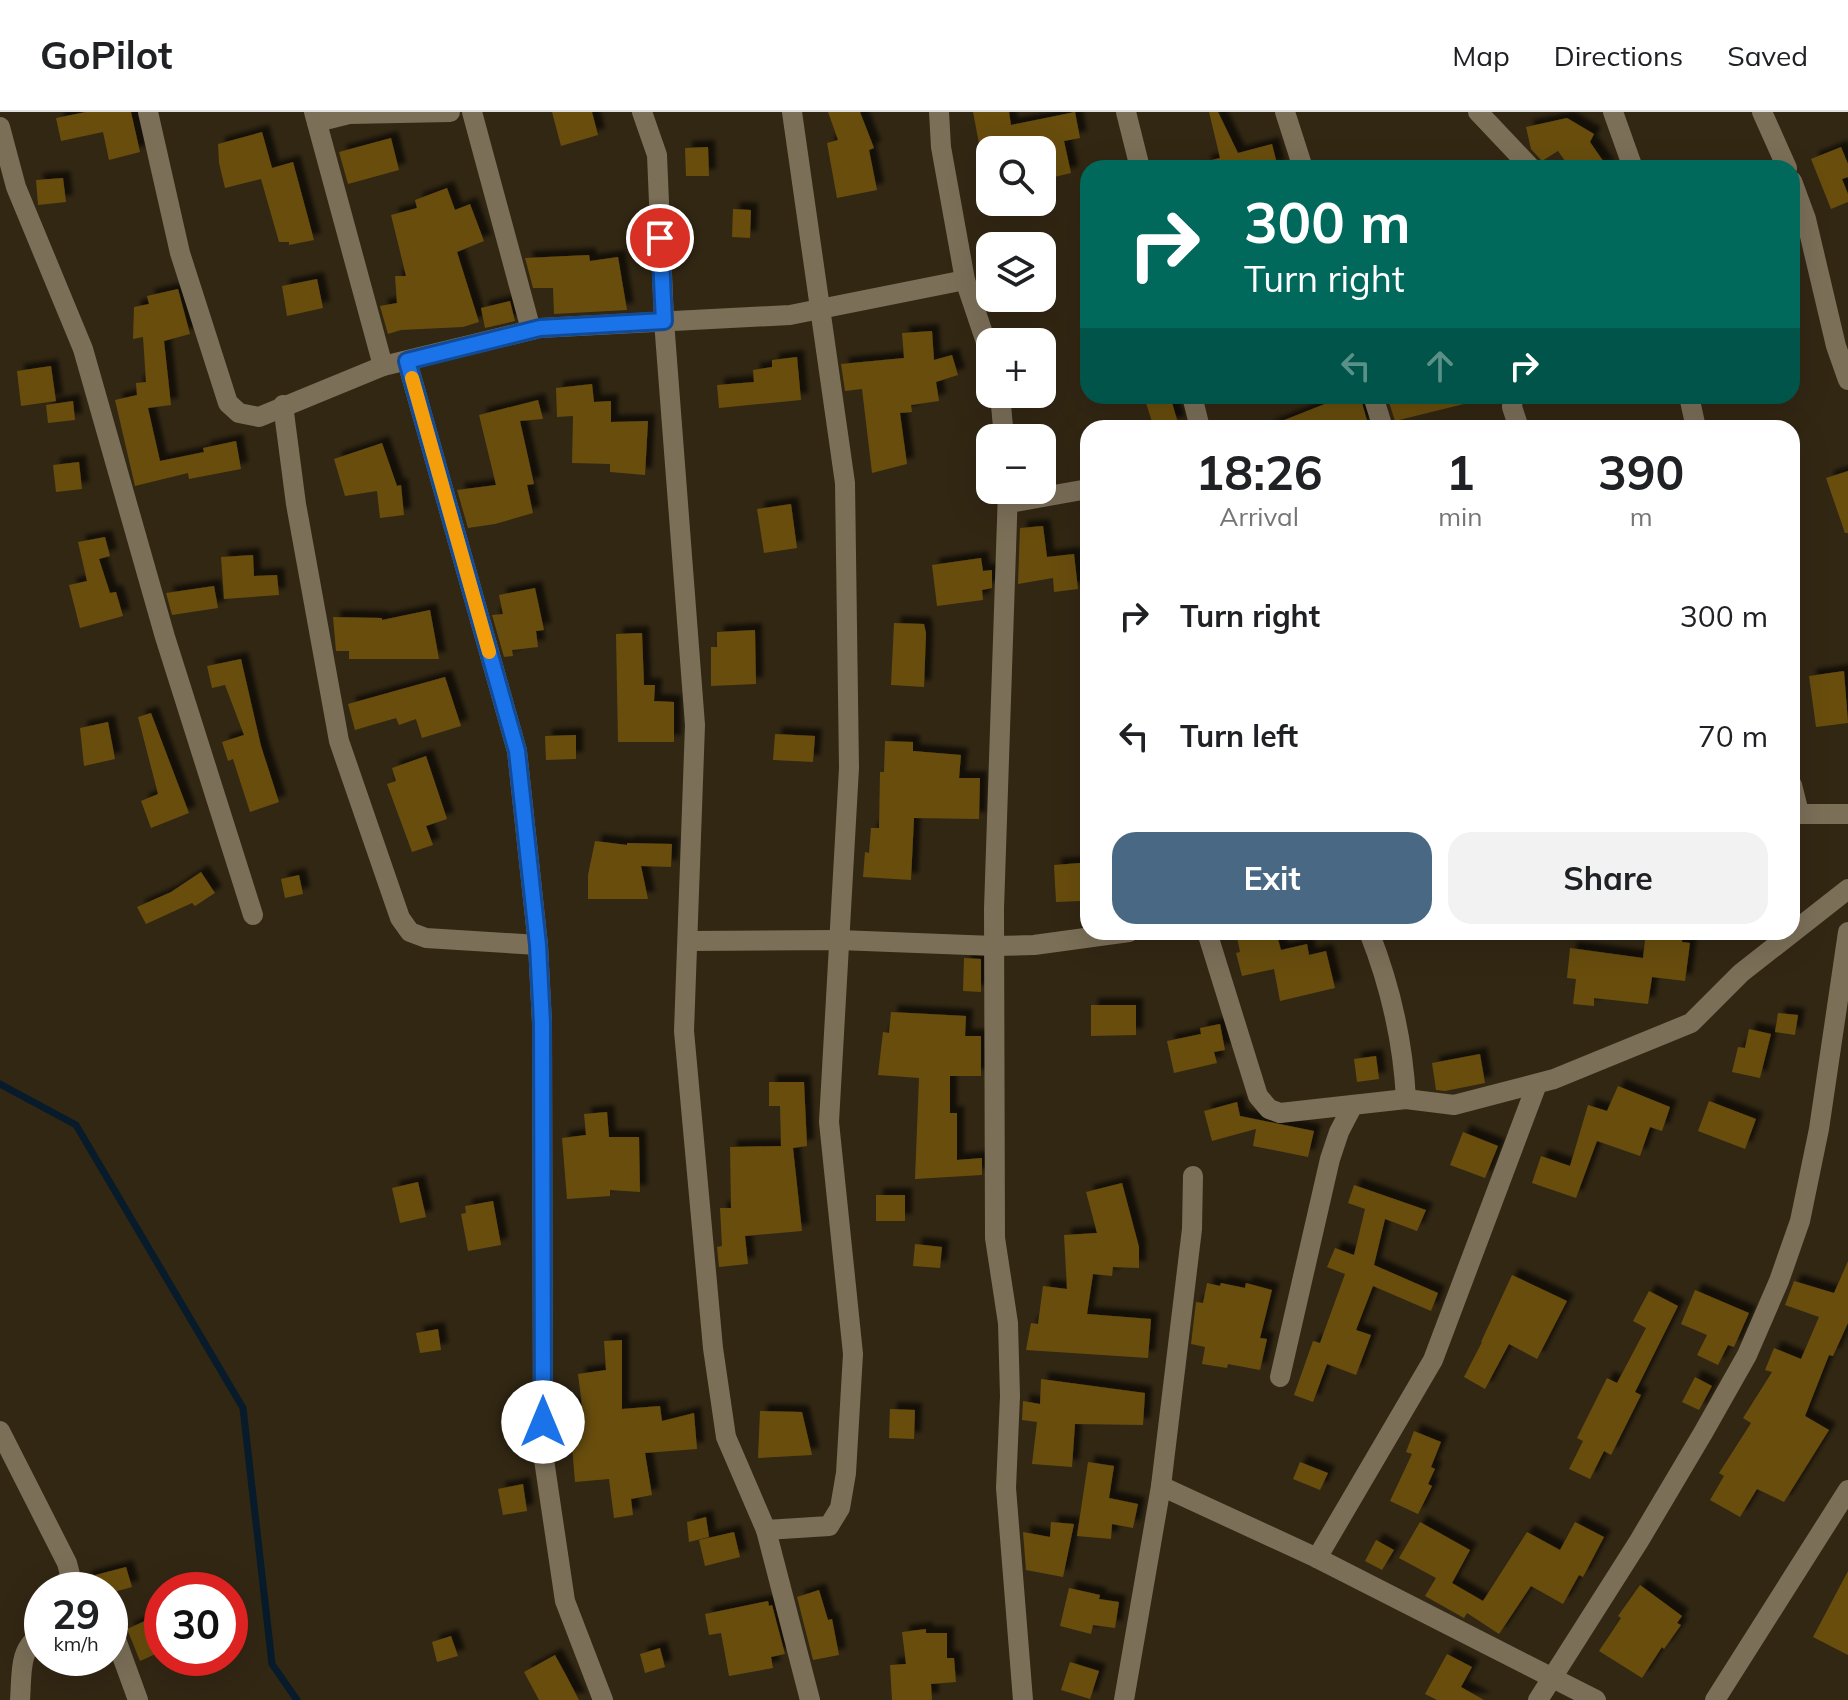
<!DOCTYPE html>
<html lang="en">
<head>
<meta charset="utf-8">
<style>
	body { margin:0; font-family:Mulish,sans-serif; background:#f2f2f2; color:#202124; height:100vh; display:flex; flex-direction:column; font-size:30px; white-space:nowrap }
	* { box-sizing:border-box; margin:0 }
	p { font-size:26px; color:#757577 }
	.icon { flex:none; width:44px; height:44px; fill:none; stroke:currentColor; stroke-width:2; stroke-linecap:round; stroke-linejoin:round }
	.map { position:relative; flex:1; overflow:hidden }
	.panel { position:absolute; left:1080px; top:308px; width:720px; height:520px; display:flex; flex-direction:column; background:#fff; border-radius:24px; box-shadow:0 8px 32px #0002 }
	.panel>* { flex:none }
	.hud { position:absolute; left:1080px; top:48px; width:720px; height:244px; border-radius:24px; box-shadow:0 8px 32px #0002; background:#00695c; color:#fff; overflow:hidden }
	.tools { position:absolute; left:976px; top:24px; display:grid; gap:16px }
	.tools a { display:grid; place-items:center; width:80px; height:80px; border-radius:16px; background:#fff; box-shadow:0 8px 32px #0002; font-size:40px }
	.speed { position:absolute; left:24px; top:1460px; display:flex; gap:16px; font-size:40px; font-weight:700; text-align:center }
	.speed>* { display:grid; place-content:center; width:104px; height:104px; border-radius:50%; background:#fff; box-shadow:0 8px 32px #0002; line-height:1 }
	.speed small { font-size:20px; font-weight:400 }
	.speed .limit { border:12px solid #d22; background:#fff; color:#111 }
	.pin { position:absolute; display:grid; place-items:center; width:68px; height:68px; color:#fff; margin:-34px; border:4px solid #fff; border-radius:50%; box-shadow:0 2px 8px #0007 }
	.me { position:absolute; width:88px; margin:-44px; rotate:0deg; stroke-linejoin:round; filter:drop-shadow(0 0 6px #0008) }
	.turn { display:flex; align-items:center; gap:28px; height:168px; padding:0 32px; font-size:36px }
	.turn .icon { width:104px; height:104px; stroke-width:2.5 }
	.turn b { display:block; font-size:56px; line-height:68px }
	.lanes { display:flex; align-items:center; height:76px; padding:0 32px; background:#0003; justify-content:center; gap:40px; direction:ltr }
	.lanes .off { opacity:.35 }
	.eta { display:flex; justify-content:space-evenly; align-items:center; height:136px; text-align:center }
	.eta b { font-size:48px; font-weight:700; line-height:56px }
	.button { display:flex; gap:16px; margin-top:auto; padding:16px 32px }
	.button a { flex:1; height:92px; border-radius:24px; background:#486883; color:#fff; font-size:32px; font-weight:700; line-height:92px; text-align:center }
	.button a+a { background:#f2f2f2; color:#202124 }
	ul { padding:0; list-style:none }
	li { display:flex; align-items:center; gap:24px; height:120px; padding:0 32px }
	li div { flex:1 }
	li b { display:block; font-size:30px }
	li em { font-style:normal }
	header { display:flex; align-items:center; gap:48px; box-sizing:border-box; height:112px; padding:0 40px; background:#fff; border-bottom:2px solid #e0e0e0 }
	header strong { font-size:38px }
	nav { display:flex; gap:44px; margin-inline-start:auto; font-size:28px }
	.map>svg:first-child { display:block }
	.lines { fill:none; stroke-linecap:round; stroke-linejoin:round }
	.stream { stroke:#071b2b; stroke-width:7 }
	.building { fill:#674d10; filter:url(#shadow) }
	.minor { stroke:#7b6f58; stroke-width:20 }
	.route-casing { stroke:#114b97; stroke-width:20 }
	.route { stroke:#1a73e8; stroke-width:14 }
	.slow { stroke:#f59e0b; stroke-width:14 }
</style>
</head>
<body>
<header>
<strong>GoPilot</strong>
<nav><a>Map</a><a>Directions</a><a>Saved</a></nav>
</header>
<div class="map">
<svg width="1848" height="1588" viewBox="0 0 1848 1588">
	<defs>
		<filter id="shadow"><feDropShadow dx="7" dy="-7" stdDeviation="2" flood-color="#0009"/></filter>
	</defs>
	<rect width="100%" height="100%" fill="#322713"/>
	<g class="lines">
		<polyline class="stream" points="0,972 76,1013 243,1296 272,1552 297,1588"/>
	</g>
	<g class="building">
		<polygon points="86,0 131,0 140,40 109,48 103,20 61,29 56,6"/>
		<polygon points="552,0 592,0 598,23 561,34"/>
		<polygon points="828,0 860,0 874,36 869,38 877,78 837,86 827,31 838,28"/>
		<polygon points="973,0 1009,0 1011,13 1075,0 1080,26 1064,29 1071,61 1050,66 1042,34 1028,37 1027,33 990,38 990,40 981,42"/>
		<polygon points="1209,0 1218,0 1238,41 1272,32 1278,56 1205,56 1204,50 1220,46"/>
		<polygon points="1567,6 1594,22 1590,30 1608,56 1570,56 1558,39 1542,49 1531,37 1526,15"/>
		<polygon points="262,20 272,56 293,50 314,128 289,133 289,130 279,130 261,67 225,76 219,51 218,32"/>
		<polygon points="391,26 399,58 348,72 339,40"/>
		<polygon points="708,35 709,64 686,64 685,36"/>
		<polygon points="1841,35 1848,52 1848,65 1842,67 1848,82 1848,90 1831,97 1811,47"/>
		<polygon points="63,66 66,90 38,93 36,68"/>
		<polygon points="447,76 455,98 470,92 484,129 457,140 479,210 463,215 401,218 388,222 380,194 397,191 395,164 406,164 391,103 417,96 415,88"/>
		<polygon points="733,97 751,98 750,126 732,125"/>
		<polygon points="589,143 590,149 618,145 627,198 554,202 553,176 533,176 525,146"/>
		<polygon points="317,167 323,196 287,204 282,174"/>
		<polygon points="178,177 190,222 164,229 171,293 148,296 160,349 204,340 203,336 236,329 241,357 189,367 188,361 135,374 115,288 137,283 136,271 146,270 143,225 133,227 134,195 149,192 147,184"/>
		<polygon points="510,189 515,209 485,216 481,196"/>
		<polygon points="932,219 934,248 952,243 958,263 936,270 939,289 911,293 912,300 900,301 907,352 872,361 862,277 845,279 841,252 904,246 902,221"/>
		<polygon points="797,245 801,288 719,296 717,273 754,270 753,258 772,255 772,248"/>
		<polygon points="51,254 56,289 21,294 17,259"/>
		<polygon points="592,272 594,290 611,289 611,310 648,309 645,363 610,360 610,352 572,351 573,304 557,305 556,276"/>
		<polygon points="1170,284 1178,311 1154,316 1146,291"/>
		<polygon points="1345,284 1360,284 1368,312 1356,316 1264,316"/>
		<polygon points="1387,284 1467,284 1468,291 1395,309"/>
		<polygon points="538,288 543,307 520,309 534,372 527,373 533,401 495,412 468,416 457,378 496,373 479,303"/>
		<polygon points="73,289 75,308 48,311 46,293"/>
		<polygon points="382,331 397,374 401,373 404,403 380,406 377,379 345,384 334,347"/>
		<polygon points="79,350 82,377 56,380 53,353"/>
		<polygon points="1848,359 1848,421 1845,421 1826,366"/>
		<polygon points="791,392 797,436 764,441 757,397"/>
		<polygon points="1043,414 1047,445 1074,442 1078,477 1054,480 1053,466 1018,472 1020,416"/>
		<polygon points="105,425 110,444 99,447 110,481 116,480 123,504 80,516 69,473 87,469 78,430"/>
		<polygon points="253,443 254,464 277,463 279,483 224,487 221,445"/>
		<polygon points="981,446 983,459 992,458 992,476 982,478 983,488 937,494 932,453"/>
		<polygon points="214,474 218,496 172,503 166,481"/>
		<polygon points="535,476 544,518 536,519 538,535 512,538 513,544 504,545 492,503 503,502 499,483"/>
		<polygon points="430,498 439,547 349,547 349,539 336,539 333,505 382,506 382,508"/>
		<polygon points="894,511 924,512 926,521 924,575 891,573"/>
		<polygon points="755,518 756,572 711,574 711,535 717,535 717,520"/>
		<polygon points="642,521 644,573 655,573 654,589 674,590 674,630 618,630 616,522"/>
		<polygon points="241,547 261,634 279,690 250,700 233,647 228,649 222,630 244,623 225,573 212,576 207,554"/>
		<polygon points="1844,559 1848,611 1816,615 1809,564"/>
		<polygon points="445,565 461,614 422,626 416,607 399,613 396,606 355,618 348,592"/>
		<polygon points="151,601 189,701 151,716 141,689 158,682 138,605"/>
		<polygon points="108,610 115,647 84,654 80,616"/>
		<polygon points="775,622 815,624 813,650 773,648"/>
		<polygon points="576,623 576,647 546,648 545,624"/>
		<polygon points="885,629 913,630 913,639 961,643 959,666 980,666 979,707 914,706 911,768 863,765 865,740 869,741 871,716 879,716 880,660 884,660"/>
		<polygon points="426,644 447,707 426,714 433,733 412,740 387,672 396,669 392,656"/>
		<polygon points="595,729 627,733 627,731 672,732 671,755 641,754 648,787 588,787 588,763"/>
		<polygon points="1080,751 1082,789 1056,790 1054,753"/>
		<polygon points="201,760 215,781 195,794 192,791 146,812 137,795 171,780"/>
		<polygon points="299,763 303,782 285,786 281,767"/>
		<polygon points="1236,820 1276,820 1281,838 1307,832 1309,843 1326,839 1335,876 1280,889 1274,857 1242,864 1236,841 1240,840"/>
		<polygon points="1646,820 1683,820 1682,830 1690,831 1685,869 1652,865 1648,892 1594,886 1594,894 1573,892 1576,867 1567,866 1570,836 1643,846"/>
		<polygon points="964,846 981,847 981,880 963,879"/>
		<polygon points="1091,893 1136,893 1136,923 1091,924"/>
		<polygon points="891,900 966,904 965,924 981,924 981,964 950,964 950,1001 957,1001 957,1048 982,1046 982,1063 915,1067 919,966 878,963 883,920 889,921"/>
		<polygon points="1778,901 1798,903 1795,923 1775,920"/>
		<polygon points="1220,912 1225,938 1214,940 1217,951 1174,961 1167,929 1201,922 1200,916"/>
		<polygon points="1749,917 1771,922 1760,966 1732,960 1738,935 1745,936"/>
		<polygon points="1480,942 1485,971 1445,979 1436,978 1432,951"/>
		<polygon points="1376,944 1379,967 1357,970 1354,947"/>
		<polygon points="769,970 804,970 807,1034 793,1036 802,1119 745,1124 748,1152 719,1155 717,1135 722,1134 720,1096 731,1096 730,1035 781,1034 780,994 769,994"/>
		<polygon points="1618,974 1670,995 1662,1019 1650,1015 1640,1044 1597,1029 1576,1086 1532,1071 1541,1044 1570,1054 1588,993 1607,999"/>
		<polygon points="1709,989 1756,1007 1745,1037 1698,1019"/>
		<polygon points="1237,990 1240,1004 1314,1019 1308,1045 1253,1034 1256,1017 1212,1029 1204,999"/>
		<polygon points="607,1000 609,1025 639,1025 640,1080 610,1078 610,1084 567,1087 562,1026 586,1023 584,1002"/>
		<polygon points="1463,1020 1498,1034 1485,1066 1450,1053"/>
		<polygon points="418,1070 426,1105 400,1111 392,1076"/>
		<polygon points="1122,1071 1139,1135 1139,1156 1113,1155 1112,1164 1093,1162 1087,1202 1151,1207 1148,1246 1026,1238 1031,1211 1038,1212 1043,1174 1067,1177 1064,1123 1097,1121 1086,1080"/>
		<polygon points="1354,1073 1426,1098 1417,1119 1385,1107 1374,1153 1438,1181 1431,1199 1373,1174 1356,1218 1371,1223 1356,1263 1327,1252 1313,1290 1294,1283 1313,1229 1320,1231 1345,1162 1327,1155 1335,1136 1354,1143 1365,1097 1348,1091"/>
		<rect x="876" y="1083" width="29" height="26"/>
		<polygon points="493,1089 501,1133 468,1139 461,1102 466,1101 465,1094"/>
		<polygon points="915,1132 942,1135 940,1156 913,1154"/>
		<polygon points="1848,1149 1848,1211 1833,1244 1829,1243 1805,1304 1829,1318 1784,1390 1757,1377 1740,1405 1710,1388 1724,1364 1719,1361 1751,1311 1743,1306 1772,1260 1765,1258 1774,1236 1801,1247 1819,1205 1785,1193 1794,1169 1834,1181"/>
		<polygon points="1512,1163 1567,1189 1537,1247 1509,1232 1485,1277 1464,1265 1482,1230 1481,1230"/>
		<polygon points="1207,1171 1220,1174 1221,1171 1245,1176 1246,1171 1272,1178 1260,1226 1267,1227 1260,1258 1228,1252 1227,1256 1202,1252 1205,1235 1191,1232 1196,1190 1203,1191"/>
		<polygon points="1695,1178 1749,1201 1734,1235 1728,1233 1718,1253 1697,1243 1707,1223 1681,1212"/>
		<polygon points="1649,1179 1678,1194 1635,1280 1641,1283 1611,1343 1604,1339 1590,1367 1569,1357 1583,1329 1577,1326 1607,1266 1617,1271 1646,1216 1633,1209"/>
		<polygon points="438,1217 441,1238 420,1241 416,1221"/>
		<polygon points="622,1228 622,1297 660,1294 662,1309 694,1301 697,1337 645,1341 652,1383 631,1387 633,1403 614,1406 609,1367 575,1370 571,1322 561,1322 561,1294 582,1294 578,1262 606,1258 604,1229"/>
		<polygon points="1695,1265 1712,1274 1699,1298 1682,1290"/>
		<polygon points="1041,1267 1145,1281 1143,1313 1075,1312 1072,1355 1032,1352 1037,1310 1022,1308 1023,1289 1040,1292"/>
		<polygon points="890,1297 915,1298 914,1327 889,1326"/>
		<polygon points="760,1299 802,1300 812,1343 758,1346"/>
		<polygon points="1414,1319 1441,1330 1431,1355 1435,1357 1428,1372 1432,1374 1418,1402 1390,1389 1412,1342 1406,1340"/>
		<polygon points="1088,1350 1114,1354 1109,1386 1138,1392 1133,1416 1112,1412 1111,1427 1077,1424"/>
		<polygon points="1300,1350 1328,1361 1320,1378 1293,1367"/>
		<polygon points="523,1372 527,1399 503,1403 498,1377"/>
		<polygon points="706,1405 709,1425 689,1430 687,1410"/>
		<polygon points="1051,1410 1074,1412 1063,1465 1026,1458 1023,1420 1050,1425"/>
		<polygon points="1420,1410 1470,1438 1452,1471 1483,1489 1527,1420 1560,1438 1575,1410 1604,1425 1583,1465 1579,1463 1563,1492 1531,1474 1499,1522 1467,1501 1464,1506 1425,1484 1436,1466 1399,1446"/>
		<polygon points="734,1420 740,1445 705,1454 699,1428"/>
		<polygon points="1376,1428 1394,1438 1382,1458 1365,1449"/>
		<polygon points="126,1455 132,1475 110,1481 110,1478 87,1478 84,1466"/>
		<polygon points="1848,1459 1848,1543 1813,1525"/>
		<polygon points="1640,1473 1682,1504 1677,1511 1681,1513 1664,1537 1662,1535 1642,1566 1599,1539 1621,1506 1618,1504"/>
		<polygon points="1069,1476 1100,1483 1099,1487 1119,1490 1115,1516 1093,1513 1091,1522 1060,1514"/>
		<polygon points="819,1478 828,1508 832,1507 839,1543 813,1548 797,1485"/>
		<polygon points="768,1489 769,1494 772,1493 785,1542 771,1545 773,1556 729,1564 721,1521 709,1523 705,1502"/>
		<polygon points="147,1508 160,1540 140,1549 127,1517"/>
		<polygon points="926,1517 926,1521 947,1521 947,1546 954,1546 956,1570 931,1572 932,1588 892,1588 890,1553 906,1552 902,1520"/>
		<polygon points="451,1524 458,1544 437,1550 432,1530"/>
		<polygon points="660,1536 665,1555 645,1561 640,1542"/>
		<polygon points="1447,1542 1472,1555 1461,1575 1484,1588 1437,1588 1425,1582"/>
		<polygon points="555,1543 567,1565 579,1588 539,1588 524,1560"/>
		<polygon points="1070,1550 1099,1559 1090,1587 1061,1578"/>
	</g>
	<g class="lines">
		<g class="minor">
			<polyline points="148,0 180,141 228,291 239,301 259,305 383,254 540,216 790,203 965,168"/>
			<polyline points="314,0 383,254"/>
			<polyline points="472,0 531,218"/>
			<polyline points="642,0 657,43 664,209 695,613 684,919 713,1236 726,1325 766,1418 810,1588"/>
			<polyline points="939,0 941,35 965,168 990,242"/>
			<polyline points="1126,0 1140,56"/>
			<polyline points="1285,0 1303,56"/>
			<polyline points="1478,0 1531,56"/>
			<polyline points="1613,0 1633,56"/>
			<polyline points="1762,0 1787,56"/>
			<polyline points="317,10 349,2 450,0"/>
			<polyline points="0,15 16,75 83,237 165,525 253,803"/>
			<polyline points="1792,69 1806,107 1836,234 1848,268"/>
			<polyline points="407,249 517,639 538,833 542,911 543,1341 565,1489 603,1588"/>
			<polyline points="1000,282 1004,326"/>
			<polyline points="1192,284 1200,316"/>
			<polyline points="1373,284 1383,316"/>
			<polyline points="1513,284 1512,295 1519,316"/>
			<polyline points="1689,284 1696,316"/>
			<polyline points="283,293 296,392 339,629 400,806 410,820 426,826 538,833"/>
			<polyline points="1008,378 994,797 995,1126 1008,1211 1010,1284 1006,1376 1023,1588"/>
			<polyline points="1009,391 1088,377"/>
			<polyline points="1792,673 1799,701"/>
			<polyline points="1792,702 1848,702"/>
			<polyline points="1207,820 1258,984 1269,997 1280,1001 1406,987 1454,993 1554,967 1691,911 1741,861 1848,777"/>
			<path d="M1369,820C1390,873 1403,930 1406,987"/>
			<polyline points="688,829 839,828 994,834 1034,833 1129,820"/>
			<polyline points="1280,1265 1330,1047 1339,1020 1353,993"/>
			<polyline points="0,1319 67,1451 74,1478"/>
			<polyline points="1161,1374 1317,1446 1596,1588"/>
			<polyline points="766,1418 829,1414 840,1396 846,1361 853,1242 829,1010 849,656 845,371 792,0"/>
			<polyline points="1317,1446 1433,1248 1537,972"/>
			<polyline points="110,1511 138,1588"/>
			<path d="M20,1588C22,1566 18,1533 42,1524"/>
			<polyline points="1124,1588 1161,1374 1192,1117 1193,1064"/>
			<polyline points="1538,1588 1639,1429 1703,1321 1747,1243 1779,1169 1800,1109 1819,1017 1848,820"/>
			<polyline points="1715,1588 1848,1378"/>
		</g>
	</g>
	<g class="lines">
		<g class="route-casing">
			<polyline id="route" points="543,1310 542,911 538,833 517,639 407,249 540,216 664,209 660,126"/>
		</g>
		<use href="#route" class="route"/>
		<polyline class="slow" points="412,266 489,540"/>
	</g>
</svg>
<div class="tools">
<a><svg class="icon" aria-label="search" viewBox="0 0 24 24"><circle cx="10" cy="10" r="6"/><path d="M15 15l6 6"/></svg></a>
<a><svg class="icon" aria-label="layers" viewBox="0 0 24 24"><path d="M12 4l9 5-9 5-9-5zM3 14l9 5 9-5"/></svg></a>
<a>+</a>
<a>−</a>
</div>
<div class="speed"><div>29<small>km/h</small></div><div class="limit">30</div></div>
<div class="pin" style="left:660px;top:126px;background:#d93025"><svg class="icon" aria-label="arrive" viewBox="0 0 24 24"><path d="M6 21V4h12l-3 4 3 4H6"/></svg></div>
<svg class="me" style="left:543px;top:1310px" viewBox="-20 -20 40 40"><circle r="19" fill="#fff"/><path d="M0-13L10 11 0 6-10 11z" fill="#1a73e8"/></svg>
<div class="hud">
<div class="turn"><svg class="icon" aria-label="right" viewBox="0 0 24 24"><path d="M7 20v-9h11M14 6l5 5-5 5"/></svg><div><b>300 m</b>Turn right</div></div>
<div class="lanes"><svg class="icon off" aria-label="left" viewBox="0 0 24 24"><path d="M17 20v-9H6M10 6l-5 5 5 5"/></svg><svg class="icon off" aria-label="ahead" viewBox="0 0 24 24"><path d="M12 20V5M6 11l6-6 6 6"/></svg><svg class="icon" aria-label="right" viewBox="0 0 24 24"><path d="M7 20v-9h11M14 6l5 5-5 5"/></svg></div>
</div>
<section class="panel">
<div class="eta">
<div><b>18:26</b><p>Arrival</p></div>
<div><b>1</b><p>min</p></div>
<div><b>390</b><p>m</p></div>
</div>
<ul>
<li><svg class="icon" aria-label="right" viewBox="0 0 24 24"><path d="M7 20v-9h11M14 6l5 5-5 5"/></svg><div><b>Turn right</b></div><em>300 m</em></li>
<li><svg class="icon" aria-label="left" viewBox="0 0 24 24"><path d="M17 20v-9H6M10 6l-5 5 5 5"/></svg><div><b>Turn left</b></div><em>70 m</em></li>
</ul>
<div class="button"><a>Exit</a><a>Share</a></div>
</section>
</div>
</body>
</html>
